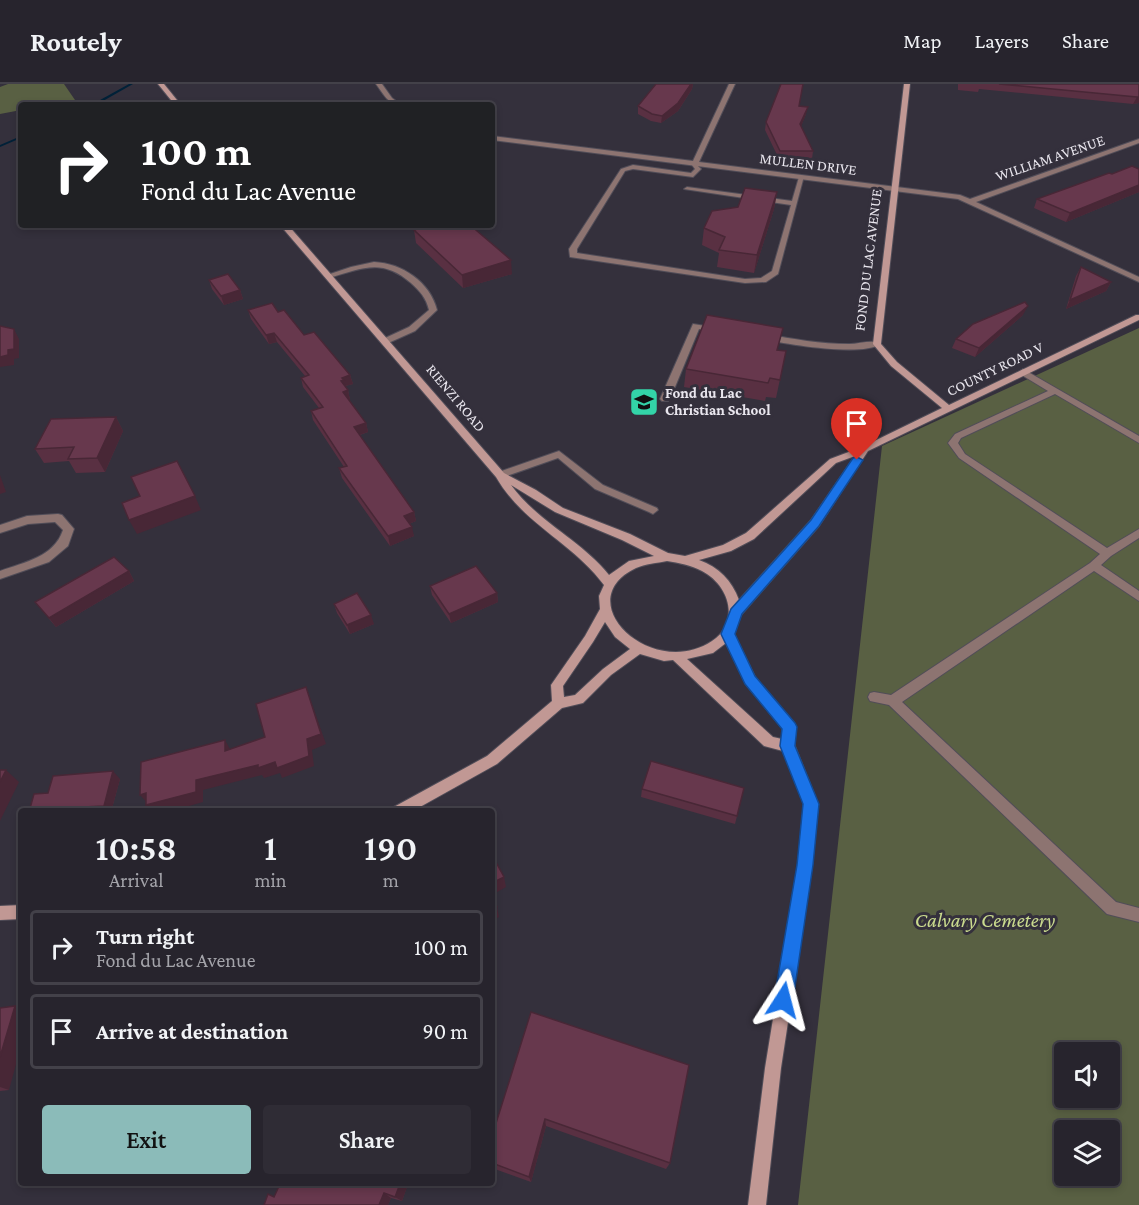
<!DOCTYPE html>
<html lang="en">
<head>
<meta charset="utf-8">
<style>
	body { margin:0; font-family:"Crimson Pro",serif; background:#2f2c35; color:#f1f3f6; height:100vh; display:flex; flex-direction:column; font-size:22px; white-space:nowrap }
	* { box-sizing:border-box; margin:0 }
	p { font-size:20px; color:#a4a4aa }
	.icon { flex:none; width:33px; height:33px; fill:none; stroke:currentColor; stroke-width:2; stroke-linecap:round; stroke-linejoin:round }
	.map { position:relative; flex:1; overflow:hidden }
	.details { position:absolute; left:18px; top:724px; width:477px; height:378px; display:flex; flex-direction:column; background:#27242d; border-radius:6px; box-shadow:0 3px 9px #0003,0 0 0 2px #434149 }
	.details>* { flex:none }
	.guide { position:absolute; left:18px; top:18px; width:477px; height:126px; border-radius:6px; box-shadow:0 3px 9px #0003,0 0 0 2px #434149; background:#202124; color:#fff; overflow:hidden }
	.controls { position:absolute; left:1054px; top:958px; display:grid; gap:12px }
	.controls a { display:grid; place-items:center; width:66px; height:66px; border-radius:6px; background:#27242d; box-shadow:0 3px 9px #0003,0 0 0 2px #434149; font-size:30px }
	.pin { position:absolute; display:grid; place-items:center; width:51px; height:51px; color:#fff; margin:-62px -26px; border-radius:50% 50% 50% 0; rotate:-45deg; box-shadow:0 0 6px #0007 }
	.pin .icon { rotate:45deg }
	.me { position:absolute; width:66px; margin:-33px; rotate:9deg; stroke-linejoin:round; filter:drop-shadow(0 0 4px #0008) }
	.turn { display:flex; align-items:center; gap:21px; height:126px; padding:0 24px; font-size:27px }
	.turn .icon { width:78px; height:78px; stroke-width:2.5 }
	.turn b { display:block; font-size:42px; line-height:51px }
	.eta { display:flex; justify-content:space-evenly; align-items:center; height:102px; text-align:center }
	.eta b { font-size:36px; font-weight:600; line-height:42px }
	.button { display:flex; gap:12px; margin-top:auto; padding:12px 24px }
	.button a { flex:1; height:69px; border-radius:6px; background:#8bbbb9; color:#111; font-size:24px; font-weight:600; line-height:69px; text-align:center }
	.button a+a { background:#2f2c35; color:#f1f3f6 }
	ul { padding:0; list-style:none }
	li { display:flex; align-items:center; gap:18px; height:75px; margin:0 12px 9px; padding:0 12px; border:3px solid #434149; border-radius:6px }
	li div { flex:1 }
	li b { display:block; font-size:22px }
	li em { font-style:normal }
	header { display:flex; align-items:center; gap:36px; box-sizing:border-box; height:84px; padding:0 30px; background:#27242d; border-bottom:2px solid #434149 }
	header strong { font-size:28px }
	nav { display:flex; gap:33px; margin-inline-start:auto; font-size:21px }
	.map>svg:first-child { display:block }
	.green { fill:#596043; fill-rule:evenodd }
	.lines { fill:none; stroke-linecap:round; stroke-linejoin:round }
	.stream { fill:#002138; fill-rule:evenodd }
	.lane-casing { stroke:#514d58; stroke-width:2 }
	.street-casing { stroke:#514d58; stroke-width:2 }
	.secondary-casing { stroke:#514d58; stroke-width:2 }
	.lane { fill:#8d7471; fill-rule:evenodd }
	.street { fill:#8d7471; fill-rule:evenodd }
	.secondary { fill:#c19894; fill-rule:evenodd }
	.wall { fill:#593042 }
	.shaded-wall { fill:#482736 }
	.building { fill:#67384d; stroke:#482736; stroke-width:1.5 }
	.route { fill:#1a73e8; stroke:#114b97; stroke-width:1.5 }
	.labels { text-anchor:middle; stroke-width:6; stroke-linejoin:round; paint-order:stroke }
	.far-street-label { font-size:15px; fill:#e9e6ee; stroke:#34303c }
	.far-poi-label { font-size:15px; font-weight:bold; fill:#e9e6ee; stroke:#34303c; text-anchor:start }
	.near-park-label { font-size:21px; font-style:italic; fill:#cadb8e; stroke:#34303c }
</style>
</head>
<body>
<header>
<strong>Routely</strong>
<nav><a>Map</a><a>Layers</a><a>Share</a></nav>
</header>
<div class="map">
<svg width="1139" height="1121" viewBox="0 0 1139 1121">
	<rect width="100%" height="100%" fill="#34303c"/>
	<g class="green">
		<polygon points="8,0 64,0 75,16 49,21 21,21 21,26 0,30 0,3"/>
		<path d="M1139,244V1121H798L882,362ZM1065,969H1110V1014H1065ZM1065,1047H1110V1092H1065Z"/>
	</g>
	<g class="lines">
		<g class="stream">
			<polygon points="129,0 133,0 96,21 91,21"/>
			<polygon points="21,52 21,54 0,63 0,61"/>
		</g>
		<g class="lane-casing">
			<g id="lane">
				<polygon points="695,79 701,85 693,93 633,85 625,87 577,165 577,169 745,195 761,194 772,187 791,121 684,105 687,103 792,117 799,93 804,92 778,190 766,198 745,199 570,173 569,165 621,85 633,81 691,89 695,85 692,81"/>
				<path d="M374,178C402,179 430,198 437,226L415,247L386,260L383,259V255L409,243L429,226C426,214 420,207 411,199C381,173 362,185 328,194L324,192L351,183Z"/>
				<polygon points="693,240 718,244 722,246 718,248 699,245 670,315 668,317 662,317 660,315"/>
				<path d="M765,250C793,255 821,260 849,260C859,260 874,255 881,260C861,273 786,260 762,255V251Z"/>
				<polygon points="1023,285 1139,352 1139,359 1055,310 961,354 958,359 965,370 1107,464 1139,445 1139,454 1111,472 1101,481 1139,507 1139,517 1094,487 902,618 1116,818 1139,824 1139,838 1107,830 889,621 870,617 868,613 870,609 874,608 891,611 1090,479 1100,470 959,374 948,359 955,350 1048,307 1020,290 1019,288"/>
				<polygon points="559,367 603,401 657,424 658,426 653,430 649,428 595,405 558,374 504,393 500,394 495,391 496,389"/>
			</g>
		</g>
		<g class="street-casing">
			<g id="street">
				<path d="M376,0H382L392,14L401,21C388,21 383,9 376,0Z"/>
				<polygon points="729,0 735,0 699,78 960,111 970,115 1139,55 1139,59 976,118 1139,193 1139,198 958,115 492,56 492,52 693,77"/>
				<path d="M58,430L62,431L74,445L68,462L49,478L0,495V487C25,478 54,473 63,446L55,438L28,440L0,449V441L27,432Z"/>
			</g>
		</g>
		<g class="secondary-casing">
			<g id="secondary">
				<polygon points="158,0 164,0 181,21 175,21"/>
				<path d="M904,0H910L881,260L897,278L949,321L1136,231H1139V236L868,367L819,442L741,531L734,550L755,593L794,639L795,643V662L818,720L812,781L781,984L766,1121H748L765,984L798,781L804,720L783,667L764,662L673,576L664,577L640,570L611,591L583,619L562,624L497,680L411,728H390L392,724L487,672L552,617L551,601L585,552L600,525L599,512L604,501C572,458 523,440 496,393L280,141H288L504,389L536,406L563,424L630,450L668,469L685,472L723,461L746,449L830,375L862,363L942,324L891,282L873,260ZM855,372L811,436L739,516C732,497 719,483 699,476L731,467L754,455L836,379ZM511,401L555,428L622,456L654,472L629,477L609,491C581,456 538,438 511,401ZM667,477C679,479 691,481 702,487C729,501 741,538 712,557C652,597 567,517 636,484C645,480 657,479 667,477ZM605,538L615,553L630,565L603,585L575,611L564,613L563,602L593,558ZM726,559L746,600L782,644V655L773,653L687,575L713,569Z"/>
				<polygon points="21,821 21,835 0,836 0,822"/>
			</g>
		</g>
		<use href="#lane" class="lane"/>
		<use href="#street" class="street"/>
		<use href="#secondary" class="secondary"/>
	</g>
	<g class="wall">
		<polygon points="693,0 692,5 678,27 661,39 651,37 638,30 638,22"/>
		<polygon points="958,0 1139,0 1139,19 1133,20 979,5 978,8 958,6"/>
		<polygon points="799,22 806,30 801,42 813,67 812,75 779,75 765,46 766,38"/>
		<polygon points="1139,85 1139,108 1066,138 1034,124 1037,115 1112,90"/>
		<polygon points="777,108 774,125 754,189 717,183 719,169 702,161 704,144 738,123"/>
		<polygon points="414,146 512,190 463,204 416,159"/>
		<polygon points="1081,183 1111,198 1106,207 1066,225 1076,192"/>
		<polygon points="209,196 240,206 243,215 224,221 212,205"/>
		<polygon points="248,226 278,228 350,291 353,300 345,302 348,306 350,316 349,316 366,339 368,348 360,351 414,428 416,437 409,440 414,452 390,462 342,394 339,384 344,383 313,336 311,327 319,324 303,303 301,294 305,292 277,258 269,260 251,235"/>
		<polygon points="1023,231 975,273 952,264 956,255"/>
		<polygon points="778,266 786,267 776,314 766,313 765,317 684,303 686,285"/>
		<polygon points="116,333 123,347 105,388 76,389 69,377 44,379 35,365"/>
		<polygon points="129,487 134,497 56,543 35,518"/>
		<polygon points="430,502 497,509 498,518 451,539 432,511"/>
		<polygon points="334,520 374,540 350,550 337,529"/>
		<polygon points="120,695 111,728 29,728 48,709"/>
		<polygon points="642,705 737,732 735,740 641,713"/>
		<polygon points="0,924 9,1006 0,1007"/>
		<polygon points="531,928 670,1079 666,1085 546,1042 531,1098 492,1084 492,1052"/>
		<polygon points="280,1100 408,1100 402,1117 391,1114 388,1121 264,1121 274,1113"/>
	</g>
	<g class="shaded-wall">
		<polygon points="690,0 693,0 692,5 678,27 661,39 662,32"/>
		<polygon points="1137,13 1139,13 1139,19 1133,20"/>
		<polygon points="808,23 806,30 799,48 800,40"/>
		<polygon points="1139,101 1139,108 1066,138 1070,129"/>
		<polygon points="777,108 774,125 754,189 757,171"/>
		<polygon points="511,176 512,190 463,204 462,191"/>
		<polygon points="1111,198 1106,207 1066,225 1070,216"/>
		<polygon points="240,206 243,215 224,221 221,212"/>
		<polygon points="1028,222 1023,231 975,273 979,264"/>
		<polygon points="14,245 19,255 19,274 14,275 14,281 0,283 0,273 8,266"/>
		<polygon points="274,249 277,258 269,260 266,251"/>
		<polygon points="350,291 353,300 345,302 341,297 342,294"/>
		<polygon points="348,306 350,316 346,317 343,308"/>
		<polygon points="116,333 123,347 105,388 97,374"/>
		<polygon points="366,339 368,348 356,352 354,343"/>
		<polygon points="0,391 6,408 0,410"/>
		<polygon points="195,412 201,426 137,450 129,436"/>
		<polygon points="414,428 416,437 406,441 404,432"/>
		<polygon points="412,443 414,452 390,462 388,452"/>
		<polygon points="129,487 134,497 56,543 49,534"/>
		<polygon points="497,509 498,518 451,539 449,530"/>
		<polygon points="371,531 374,540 350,550 347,541"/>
		<polygon points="306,603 326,660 312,666 314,682 282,694 280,689 264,694 262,691 203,706 203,718 168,728 151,728 146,721 196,696 258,681 307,655"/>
		<polygon points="225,656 231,667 225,667"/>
		<polygon points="6,686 19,698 0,737 0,698"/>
		<polygon points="113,687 120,695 111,728 109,728 104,722"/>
		<polygon points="146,709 149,721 140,711"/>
		<polygon points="504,793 506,803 492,811 492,799"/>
		<polygon points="497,823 499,833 492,837 492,826"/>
		<polygon points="15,922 21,926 21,962 9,1006 0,1003 0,973"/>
		<polygon points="545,1035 546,1042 531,1098 529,1093"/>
		<polygon points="400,1100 408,1100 402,1117 395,1113"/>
		<polygon points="384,1109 391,1114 388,1121 379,1121"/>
	</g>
	<g class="building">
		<polygon points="656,0 691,0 678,19 662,32 652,30 638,22"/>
		<polygon points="781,0 803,0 799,22 808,23 800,40 813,67 780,67 766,38"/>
		<polygon points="999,0 1139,0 1139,13 1137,13"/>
		<polygon points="1132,82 1139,85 1139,101 1070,129 1037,115 1109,89 1112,90"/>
		<polygon points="745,104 777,108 757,171 719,166 725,153 704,144 712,127 738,123"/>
		<polygon points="432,141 470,141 511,176 462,191 414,146"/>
		<polygon points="1081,183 1111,198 1070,216"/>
		<polygon points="228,190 240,206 221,212 209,196"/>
		<polygon points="1025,218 1028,222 979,264 956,255 973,240"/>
		<polygon points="272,219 278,228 284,226 304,251 314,248 350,291 342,294 344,296 341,297 348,306 343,308 366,339 354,343 414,428 404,432 412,443 388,452 339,384 347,382 311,327 323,323 301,294 309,291 274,249 266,251 248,226"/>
		<polygon points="707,231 783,244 777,266 786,267 780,296 770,294 768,299 686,285"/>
		<polygon points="0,242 14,245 14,265 8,266 8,271 0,273"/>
		<polygon points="116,333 97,374 68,375 74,363 35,365 51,335"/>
		<polygon points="177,377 195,412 129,436 122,419 140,412 131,393"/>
		<polygon points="114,473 129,487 49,534 35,518"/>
		<polygon points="476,482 497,509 449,530 430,502"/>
		<polygon points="357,509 371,531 347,541 334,520"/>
		<polygon points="306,603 321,650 307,655 309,672 277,684 275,678 258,684 258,681 196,696 196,708 146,721 146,709 140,711 141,678 225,656 225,667 265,653 256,620"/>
		<polygon points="651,677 744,704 737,732 642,705"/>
		<polygon points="0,686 6,686 0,698"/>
		<polygon points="113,687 104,722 84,723 83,728 29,728 34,710 48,709 53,692"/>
		<polygon points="492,771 504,793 492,799"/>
		<polygon points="492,812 497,823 492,826"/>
		<polygon points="15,922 0,973 0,924"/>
		<polygon points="531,928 689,981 670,1079 545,1035 529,1093 492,1079 492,1052"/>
		<polygon points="280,1100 400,1100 395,1113 384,1109 379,1121 264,1121 268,1110 274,1113"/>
	</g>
	<polygon class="route" points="857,373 863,376 819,442 742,530 735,550 755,592 795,639 797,643 795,662 819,720 813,781 793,916 790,923 783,925 777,923 774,916 797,781 803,720 780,662 782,645 745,600 721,550 731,525 811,436 853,374"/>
	<defs>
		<g id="school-square" transform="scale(1.5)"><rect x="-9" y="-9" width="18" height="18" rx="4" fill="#33d4a8" stroke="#34303c"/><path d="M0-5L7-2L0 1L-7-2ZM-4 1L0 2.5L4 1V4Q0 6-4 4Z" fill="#111"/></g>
	</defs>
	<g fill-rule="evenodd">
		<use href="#school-square" x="644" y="318"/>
	</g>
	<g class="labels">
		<g class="far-street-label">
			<text transform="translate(1050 74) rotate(-19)" y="5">WILLIAM AVENUE</text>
			<text transform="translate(808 80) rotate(7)" y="5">MULLEN DRIVE</text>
			<text transform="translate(868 176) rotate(-83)" y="5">FOND DU LAC AVENUE</text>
			<text transform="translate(995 285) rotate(-26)" y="5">COUNTY ROAD V</text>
			<text transform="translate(456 314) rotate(50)" y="5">RIENZI ROAD</text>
		</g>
		<g class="far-poi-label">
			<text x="665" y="314">Fond du Lac<tspan x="665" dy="17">Christian School</tspan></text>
		</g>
		<g class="near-park-label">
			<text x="985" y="843">Calvary Cemetery</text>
		</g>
	</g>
</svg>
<div class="controls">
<a><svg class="icon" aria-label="sound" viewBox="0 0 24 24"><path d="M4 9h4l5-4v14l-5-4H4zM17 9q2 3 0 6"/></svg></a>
<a><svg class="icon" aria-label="layers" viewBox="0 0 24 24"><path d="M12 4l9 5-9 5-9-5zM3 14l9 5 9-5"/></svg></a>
</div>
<div class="pin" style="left:857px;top:376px;background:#d93025"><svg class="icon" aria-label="arrive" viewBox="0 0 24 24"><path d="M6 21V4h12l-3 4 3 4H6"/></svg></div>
<svg class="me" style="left:783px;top:916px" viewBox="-20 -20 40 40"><path d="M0-17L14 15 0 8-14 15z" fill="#1a73e8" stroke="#fff" stroke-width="4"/></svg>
<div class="guide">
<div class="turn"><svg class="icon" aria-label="right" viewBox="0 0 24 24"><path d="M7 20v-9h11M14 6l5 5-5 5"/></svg><div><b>100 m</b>Fond du Lac Avenue</div></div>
</div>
<section class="details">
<div class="eta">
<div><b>10:58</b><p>Arrival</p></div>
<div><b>1</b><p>min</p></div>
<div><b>190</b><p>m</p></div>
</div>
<ul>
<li><svg class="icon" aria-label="right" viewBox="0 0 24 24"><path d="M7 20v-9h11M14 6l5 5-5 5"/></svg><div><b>Turn right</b><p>Fond du Lac Avenue</p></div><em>100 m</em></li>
<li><svg class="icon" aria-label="arrive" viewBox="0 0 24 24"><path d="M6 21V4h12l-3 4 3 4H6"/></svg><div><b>Arrive at destination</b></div><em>90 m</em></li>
</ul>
<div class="button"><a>Exit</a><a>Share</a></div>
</section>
</div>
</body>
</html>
